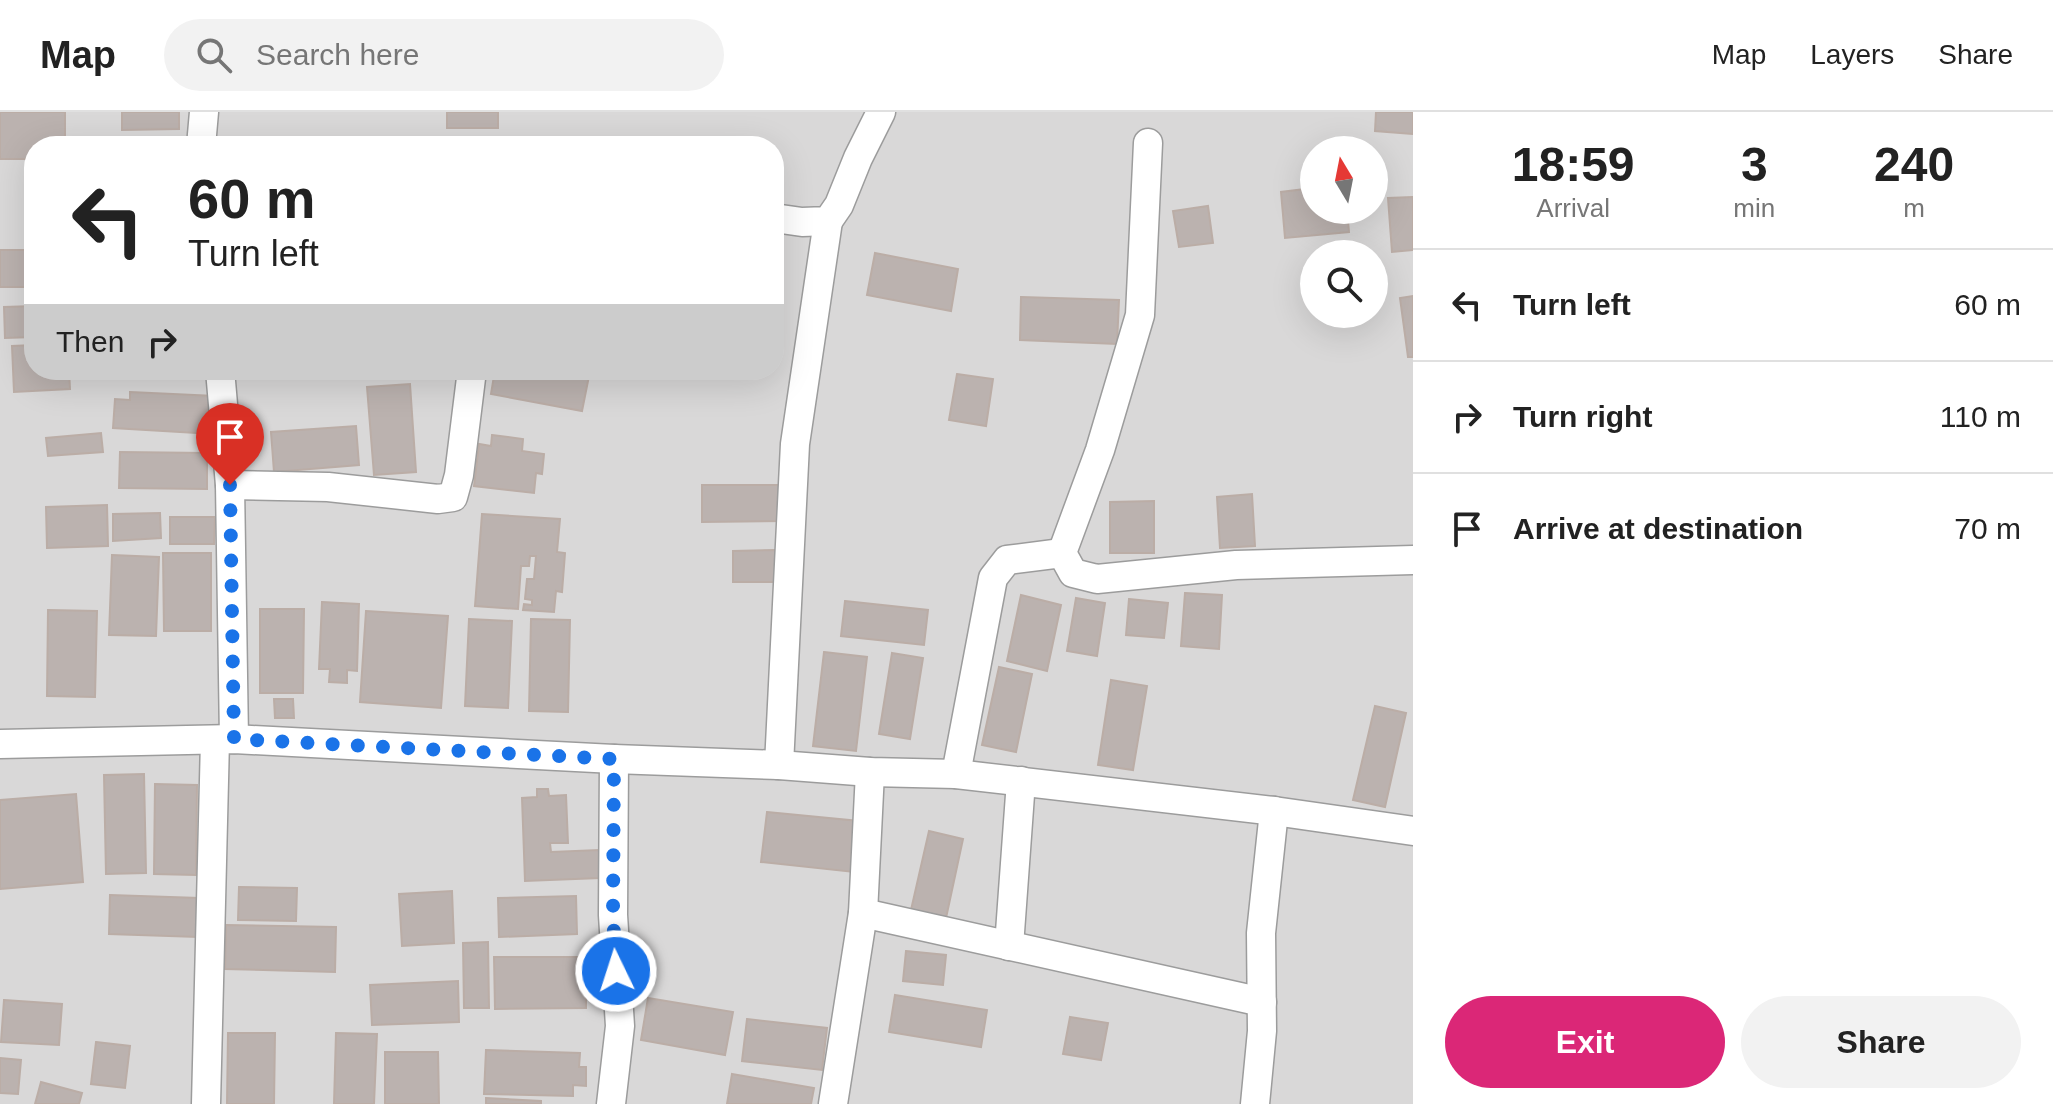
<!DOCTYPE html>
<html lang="en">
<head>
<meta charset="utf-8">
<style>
	body { margin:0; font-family:Helvetica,sans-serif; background:#f2f2f2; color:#222; height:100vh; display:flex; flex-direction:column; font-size:30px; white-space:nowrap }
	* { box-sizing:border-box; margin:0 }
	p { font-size:26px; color:#767676 }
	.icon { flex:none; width:44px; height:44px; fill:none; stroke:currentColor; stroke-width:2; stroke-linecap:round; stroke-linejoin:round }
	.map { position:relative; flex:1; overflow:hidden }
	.drawer { display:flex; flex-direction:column; background:#fff; width:640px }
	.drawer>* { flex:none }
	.hud { position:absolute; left:24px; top:24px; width:760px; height:244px; border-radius:32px; box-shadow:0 8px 32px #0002; background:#fff; color:#222; overflow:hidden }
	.needle { width:52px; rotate:350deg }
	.buttons { position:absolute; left:1300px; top:24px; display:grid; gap:16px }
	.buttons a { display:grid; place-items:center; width:88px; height:88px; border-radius:50%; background:#fff; box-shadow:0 8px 32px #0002; font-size:40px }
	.pin { position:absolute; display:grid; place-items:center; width:68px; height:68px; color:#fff; margin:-82px -34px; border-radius:50% 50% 50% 0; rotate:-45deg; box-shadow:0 0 8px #0007 }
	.pin .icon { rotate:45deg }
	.me { position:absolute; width:88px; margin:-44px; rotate:356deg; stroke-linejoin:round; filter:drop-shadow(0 0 6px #0008) }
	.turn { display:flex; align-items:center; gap:28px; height:168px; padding:0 32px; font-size:36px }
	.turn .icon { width:104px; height:104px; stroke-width:2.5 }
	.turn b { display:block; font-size:56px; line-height:68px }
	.then { display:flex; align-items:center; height:76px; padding:0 32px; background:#0003; gap:16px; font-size:30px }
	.eta { display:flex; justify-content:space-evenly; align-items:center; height:136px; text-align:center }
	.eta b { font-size:48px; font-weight:800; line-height:56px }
	.action { display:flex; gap:16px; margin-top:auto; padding:16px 32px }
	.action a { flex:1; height:92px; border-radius:48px; background:#db2777; color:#fff; font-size:32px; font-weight:800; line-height:92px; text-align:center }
	.action a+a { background:#f2f2f2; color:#222 }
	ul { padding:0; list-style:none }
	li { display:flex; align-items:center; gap:24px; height:112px; padding:0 32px; border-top:2px solid #e0e0e0 }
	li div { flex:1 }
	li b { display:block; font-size:30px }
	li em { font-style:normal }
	header { display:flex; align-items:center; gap:48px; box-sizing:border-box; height:112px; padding:0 40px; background:#fff; border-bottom:2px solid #e0e0e0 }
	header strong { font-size:38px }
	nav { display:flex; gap:44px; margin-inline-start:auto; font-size:28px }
	.search { width:560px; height:72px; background:#f2f2f2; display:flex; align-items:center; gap:20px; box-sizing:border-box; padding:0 28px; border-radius:44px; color:#767676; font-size:30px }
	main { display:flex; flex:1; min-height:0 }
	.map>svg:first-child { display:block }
	.residential { fill:#d9d8d8; fill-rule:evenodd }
	.building { fill:#bbb2af; stroke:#bbada6; stroke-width:2 }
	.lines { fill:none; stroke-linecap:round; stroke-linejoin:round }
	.minor-casing { stroke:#9c9c9c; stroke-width:31 }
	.minor { stroke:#fff; stroke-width:28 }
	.route { stroke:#1a73e8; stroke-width:14; stroke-dasharray:0 25.2 }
</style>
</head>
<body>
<header>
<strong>Map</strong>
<div class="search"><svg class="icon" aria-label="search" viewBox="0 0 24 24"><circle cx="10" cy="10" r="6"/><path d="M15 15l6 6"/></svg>Search here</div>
<nav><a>Map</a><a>Layers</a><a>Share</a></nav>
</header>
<main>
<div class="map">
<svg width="1413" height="992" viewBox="0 0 1413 992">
	<rect width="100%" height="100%" fill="#ece7e2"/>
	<path class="residential" d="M0,0H1413V992H0ZM34,34H774V258H34ZM1314,38H1374V98H1314ZM1314,142H1374V202H1314Z"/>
	<g class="building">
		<polygon points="0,0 65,0 65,34 34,34 34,47 0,47"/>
		<polygon points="122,0 179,0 179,17 122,18"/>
		<rect x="447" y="0" width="51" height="16"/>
		<polygon points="1376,0 1413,0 1413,22 1375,19"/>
		<polygon points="1314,76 1314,98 1347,98 1349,120 1285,126 1281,80"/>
		<polygon points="1413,85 1413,138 1392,140 1388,86"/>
		<polygon points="1208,94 1213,131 1179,135 1173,99"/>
		<rect x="0" y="138" width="34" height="37"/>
		<polygon points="875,141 958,157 951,199 867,183"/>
		<polygon points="1413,184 1413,245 1408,245 1400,186"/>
		<polygon points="1021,185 1119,188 1117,232 1020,228"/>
		<polygon points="34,194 34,225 5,226 4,195"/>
		<polygon points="34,233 34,258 69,258 70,277 14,280 12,234"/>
		<polygon points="495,258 556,258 589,264 582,299 491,282"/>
		<polygon points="957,262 993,267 986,314 949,308"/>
		<polygon points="410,272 416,360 374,363 367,275"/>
		<polygon points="130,280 215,284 213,322 113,316 115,287 130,288"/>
		<polygon points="356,314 359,353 274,360 271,320"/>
		<polygon points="101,321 103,340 48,344 46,326"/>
		<polygon points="492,323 523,327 522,339 544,342 542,362 536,361 534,381 474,374 479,332 491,334"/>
		<polygon points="120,340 207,341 207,377 119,376"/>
		<polygon points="702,373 785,373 785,409 702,410"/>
		<polygon points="1252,382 1255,434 1220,436 1217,385"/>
		<polygon points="1154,389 1154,441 1110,441 1110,390"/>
		<polygon points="107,393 108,434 47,436 46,395"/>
		<polygon points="160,401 161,426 113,429 113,402"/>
		<polygon points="482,402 560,407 557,440 565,441 562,480 556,479 554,500 523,498 524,492 532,493 532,488 525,487 527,467 534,467 536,444 530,444 529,454 521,454 518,497 475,494"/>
		<polygon points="170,405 215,405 214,432 170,432"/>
		<polygon points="775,438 776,470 733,470 733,439"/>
		<polygon points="163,441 211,441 211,519 164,519"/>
		<polygon points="112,443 159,445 156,524 109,523"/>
		<polygon points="1185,481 1222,483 1219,537 1181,534"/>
		<polygon points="1021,483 1061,493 1047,559 1007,549"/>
		<polygon points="1076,486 1105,491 1097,544 1067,539"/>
		<polygon points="1129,487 1168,491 1164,526 1126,523"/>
		<polygon points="845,489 928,498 924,533 841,524"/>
		<polygon points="322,490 359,492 357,559 347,558 347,571 329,570 330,557 319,557"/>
		<polygon points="260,497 304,497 303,581 260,581"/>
		<polygon points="48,498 97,499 95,585 47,584"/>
		<polygon points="366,499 448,504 441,596 360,590"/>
		<polygon points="469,507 512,509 508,596 465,594"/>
		<polygon points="531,507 570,508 568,600 529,599"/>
		<polygon points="824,540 867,545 856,639 813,634"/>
		<polygon points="892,541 923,546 910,627 879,622"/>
		<polygon points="999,555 1032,562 1016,640 982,633"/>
		<polygon points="1111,568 1147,574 1133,658 1098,653"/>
		<polygon points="274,587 293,587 294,606 275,606"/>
		<polygon points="1375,594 1406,601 1385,695 1353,688"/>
		<polygon points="144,662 146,761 106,762 104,663"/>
		<polygon points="155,672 197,673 196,763 154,762"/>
		<polygon points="537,677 548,677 549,684 566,683 568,731 550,731 551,740 599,738 600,766 525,769 522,686 537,685"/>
		<polygon points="76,682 83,770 0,777 0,688"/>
		<polygon points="767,700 859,709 854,760 761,750"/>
		<polygon points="929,719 963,727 946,806 911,798"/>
		<polygon points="239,775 297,776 296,809 238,808"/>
		<polygon points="452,779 454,831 402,834 399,782"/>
		<polygon points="110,783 199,786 198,825 109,822"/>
		<polygon points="576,784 577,822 499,825 498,786"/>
		<polygon points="226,813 336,815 335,860 225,857"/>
		<polygon points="488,830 489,896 464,896 463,831"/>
		<polygon points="906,839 946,843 943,873 903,869"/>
		<polygon points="494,845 586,845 586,896 495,897"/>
		<polygon points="458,869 459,910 372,913 370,873"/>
		<polygon points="895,883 987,898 981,935 889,920"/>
		<polygon points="648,886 733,900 725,943 641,928"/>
		<polygon points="4,888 62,892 59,933 1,930"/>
		<polygon points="1070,905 1108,911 1101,948 1063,942"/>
		<polygon points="747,907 827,916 822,958 742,949"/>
		<polygon points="228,921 275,921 274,992 227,992"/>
		<polygon points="336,921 377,922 374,992 334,992"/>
		<polygon points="96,930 130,934 125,976 91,972"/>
		<polygon points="486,938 580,941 579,955 586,955 586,974 573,973 573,984 484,982"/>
		<polygon points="385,940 438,940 439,992 385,992"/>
		<polygon points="0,946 21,948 18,982 0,981"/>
		<polygon points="732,962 814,976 811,992 727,992"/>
		<polygon points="41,970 82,981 79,992 35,992"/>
		<polygon points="486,986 541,989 541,992 486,992"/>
	</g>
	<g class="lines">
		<g class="minor-casing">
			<g id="minor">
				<polyline points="1148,31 1140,203 1100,338 1062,441 1073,461 1097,467 1236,453 1413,448"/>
				<polyline points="201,34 204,0"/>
				<polyline points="774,106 802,110 828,109 839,93 858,46 881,0"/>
				<polyline points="220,258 230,373 234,627"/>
				<polyline points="230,373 328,375 438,387 453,385 459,363 472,258"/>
				<polyline points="0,632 234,627 614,647 779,653 870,660 956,662 1274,699 1413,719"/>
				<polyline points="779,653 795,332 828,109"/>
				<polyline points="956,662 993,466 1007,448 1062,441"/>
				<polyline points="863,801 1262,890"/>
				<polyline points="1009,834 1021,669"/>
				<polyline points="206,992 215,628"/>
				<polyline points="611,992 620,914 613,803 614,647"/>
				<polyline points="833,992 863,801 870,660"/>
				<polyline points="1255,992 1262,919 1261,821 1274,699"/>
			</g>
		</g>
		<use href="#minor" class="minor"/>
	</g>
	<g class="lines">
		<polyline class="route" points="230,373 234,627 614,647 613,803 616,859"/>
	</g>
</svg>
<div class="buttons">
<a><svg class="needle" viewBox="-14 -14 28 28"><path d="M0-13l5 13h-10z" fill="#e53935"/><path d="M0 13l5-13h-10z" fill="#767676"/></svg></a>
<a><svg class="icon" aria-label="search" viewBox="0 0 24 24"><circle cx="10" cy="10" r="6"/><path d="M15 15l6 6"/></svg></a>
</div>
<div class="pin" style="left:230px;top:373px;background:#d93025"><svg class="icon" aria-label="arrive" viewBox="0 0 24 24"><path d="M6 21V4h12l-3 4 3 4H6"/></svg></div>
<svg class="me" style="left:616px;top:859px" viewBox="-20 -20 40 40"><circle r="17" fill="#1a73e8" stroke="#fff" stroke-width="3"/><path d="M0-11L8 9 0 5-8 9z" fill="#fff"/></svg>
<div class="hud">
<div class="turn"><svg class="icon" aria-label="left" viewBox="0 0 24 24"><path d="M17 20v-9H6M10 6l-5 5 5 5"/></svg><div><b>60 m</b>Turn left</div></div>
<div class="then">Then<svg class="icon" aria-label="right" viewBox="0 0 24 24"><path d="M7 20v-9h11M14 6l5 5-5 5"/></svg></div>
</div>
</div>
<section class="drawer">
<div class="eta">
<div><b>18:59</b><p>Arrival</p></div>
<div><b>3</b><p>min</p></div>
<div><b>240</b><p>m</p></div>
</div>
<ul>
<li><svg class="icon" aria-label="left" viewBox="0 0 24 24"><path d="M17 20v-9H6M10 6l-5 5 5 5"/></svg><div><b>Turn left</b></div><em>60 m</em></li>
<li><svg class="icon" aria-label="right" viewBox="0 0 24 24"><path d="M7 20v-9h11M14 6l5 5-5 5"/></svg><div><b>Turn right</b></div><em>110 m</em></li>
<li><svg class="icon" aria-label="arrive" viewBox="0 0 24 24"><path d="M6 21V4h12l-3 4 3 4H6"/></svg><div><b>Arrive at destination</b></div><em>70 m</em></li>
</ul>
<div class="action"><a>Exit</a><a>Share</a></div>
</section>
</main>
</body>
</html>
